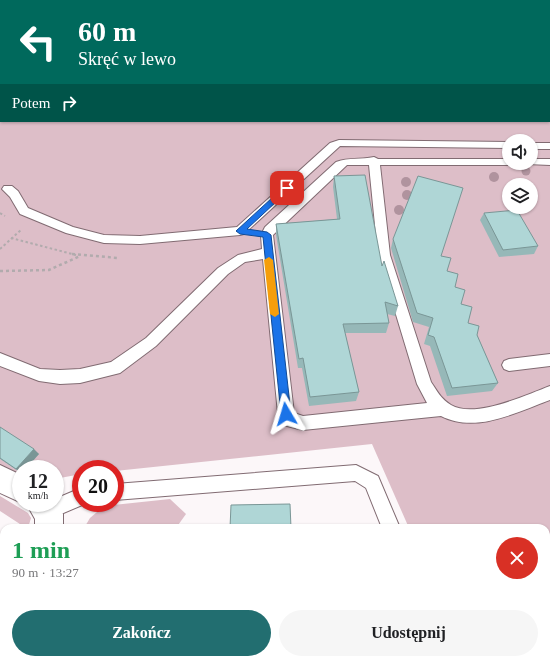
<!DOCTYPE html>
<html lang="pl">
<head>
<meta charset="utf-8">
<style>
	body { margin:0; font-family:"Times New Roman",serif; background:#f6f6f6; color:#202124; height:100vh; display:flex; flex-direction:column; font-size:15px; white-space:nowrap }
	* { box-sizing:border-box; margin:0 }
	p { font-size:13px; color:#757577 }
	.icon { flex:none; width:22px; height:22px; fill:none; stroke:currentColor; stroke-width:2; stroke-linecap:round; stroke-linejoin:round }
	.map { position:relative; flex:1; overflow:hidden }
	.sheet { position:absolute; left:0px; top:524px; width:550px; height:140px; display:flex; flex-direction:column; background:#fff; border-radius:12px 12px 0 0; box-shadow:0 1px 3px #0004 }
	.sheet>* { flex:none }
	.banner { position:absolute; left:0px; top:0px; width:550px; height:122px; box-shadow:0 1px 3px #0004; background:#00695c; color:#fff; overflow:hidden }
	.fabs { position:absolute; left:502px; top:134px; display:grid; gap:8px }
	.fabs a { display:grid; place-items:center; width:36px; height:36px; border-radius:50%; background:#fff; box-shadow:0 1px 3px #0004; font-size:20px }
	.speed { position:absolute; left:12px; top:460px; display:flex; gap:8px; font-size:20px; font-weight:700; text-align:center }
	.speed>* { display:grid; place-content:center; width:52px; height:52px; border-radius:50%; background:#fff; box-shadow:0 1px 3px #0004; line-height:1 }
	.speed small { font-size:10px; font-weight:400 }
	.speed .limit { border:6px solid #d22; background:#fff; color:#111 }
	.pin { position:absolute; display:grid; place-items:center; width:34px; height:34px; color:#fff; margin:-17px; border-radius:8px; box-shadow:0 2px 6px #0006 }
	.me { position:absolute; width:44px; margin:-22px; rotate:353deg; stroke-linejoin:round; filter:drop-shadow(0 0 3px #0008) }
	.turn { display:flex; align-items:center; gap:14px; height:84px; padding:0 12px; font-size:18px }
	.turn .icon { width:52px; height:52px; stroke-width:2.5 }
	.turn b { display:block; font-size:28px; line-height:34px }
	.then { display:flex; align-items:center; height:38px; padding:0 12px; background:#0003; gap:8px; font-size:15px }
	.round { display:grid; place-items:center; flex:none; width:42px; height:42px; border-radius:21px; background:#f6f6f6 }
	.overview { display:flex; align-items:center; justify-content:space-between; height:68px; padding:0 12px }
	h1 { font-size:24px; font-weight:700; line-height:30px; color:#1e9e55 }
	.cta { display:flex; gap:8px; margin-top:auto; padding:8px 12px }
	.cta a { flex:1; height:46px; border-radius:24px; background:#226e70; color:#fff; font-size:16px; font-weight:700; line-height:46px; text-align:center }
	.cta a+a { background:#f6f6f6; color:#202124 }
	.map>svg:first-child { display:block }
	.green { fill:#ddbec8; fill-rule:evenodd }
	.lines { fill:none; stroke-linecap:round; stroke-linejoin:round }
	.lane-casing { stroke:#816b72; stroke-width:2 }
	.street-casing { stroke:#816b72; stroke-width:2 }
	.path-far1 { stroke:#b1abad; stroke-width:2; stroke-dasharray:2.5 2.5; stroke-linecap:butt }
	.path { stroke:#b1abad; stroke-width:2.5; stroke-dasharray:3 3; stroke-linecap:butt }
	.lane { fill:#fff; fill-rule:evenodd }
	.street { fill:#fff; fill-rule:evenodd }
	.tree { fill:#b0939e }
	.wall { fill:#96b8b8 }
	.shaded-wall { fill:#7a9696 }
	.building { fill:#afd6d6; stroke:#7a9696 }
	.route { fill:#1a73e8; stroke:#114b97 }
	.slow { fill:#f59e0b }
</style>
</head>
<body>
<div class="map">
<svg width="550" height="664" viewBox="0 0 550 664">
	<rect width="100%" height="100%" fill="#fcf7f9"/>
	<g class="green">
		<path d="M0,0L177,1H1V121H549L550,77V664H470L468,660H546V528H409L372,444L115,471V469H81V474L55,479V469H21V478L0,467ZM509,141H531V163H509ZM509,185H531V207H509Z"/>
		<polygon points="0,496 28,513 31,518 28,528 23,528 23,526 0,511"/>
		<polygon points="170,499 186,514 176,528 84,528 90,518 104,506"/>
		<polygon points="56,660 159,660 159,664 55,664"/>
	</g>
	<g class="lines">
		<g class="lane-casing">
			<g id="lane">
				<rect x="549" y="109" width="1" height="6"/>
				<polygon points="339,140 509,142 509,148 340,146 244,234 240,235 140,244 104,243 66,233 20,214 10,197 2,189 4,186 12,186 18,191 28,208 73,227 104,235 140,236 237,227 330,143"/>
				<rect x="531" y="143" width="19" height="6"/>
				<path d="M374,157L378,159H509V163H514L509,165H380L390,255L431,382C437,391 441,399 451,405C475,419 526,395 550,386V400C517,412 476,434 441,416L303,430L283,425L278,414L263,259L245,262L228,274L156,346L120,373L80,383L60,384L39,381L0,366V353L40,369L60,370L80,369L111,362L146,338L218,268L238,255L262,249L261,235L265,227L336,162C349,157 362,160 374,157ZM347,165H369L378,255L417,384L427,403L303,416L294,413L273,235Z"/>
				<polygon points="531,159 550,159 550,165 527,164 526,163 531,163"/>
				<polygon points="550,354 550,366 509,371 504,369 502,365 504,361 509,359"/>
				<polygon points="356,465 378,476 400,528 382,528 366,488 355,481 115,500 115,484"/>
				<polygon points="81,488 81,503 87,503 47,520 41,517 38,511 41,505 55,503 55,499"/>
				<polygon points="433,660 453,660 455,664 435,664"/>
			</g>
		</g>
		<g class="street-casing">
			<g id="street">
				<polygon points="0,465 21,475 22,503 0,493"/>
				<polygon points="55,500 63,514 63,528 35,528 35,519 26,503 55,503"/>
				<polygon points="4,656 4,660 34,660 33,664 1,664"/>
			</g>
		</g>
		<g class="path-far1">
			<polyline points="0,213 5,216"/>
			<polyline points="11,238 76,255"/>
			<polyline points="0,249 22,229"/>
		</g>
		<g class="path">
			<polyline points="72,254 118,258"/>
			<polyline points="0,271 49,270 80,256"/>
		</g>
		<use href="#lane" class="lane"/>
		<use href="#street" class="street"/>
	</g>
	<g class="tree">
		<circle cx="526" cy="171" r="4.5"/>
		<circle cx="494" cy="177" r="5"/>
		<circle cx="406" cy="182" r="5"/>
		<circle cx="407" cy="195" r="5"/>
		<circle cx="399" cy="210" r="5"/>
	</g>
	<g class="wall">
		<polygon points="334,176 382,266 398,306 395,316 387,314 389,323 386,333 345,333 359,392 356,401 309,406 302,368 298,368 276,235 276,224 337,219 333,187"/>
		<polygon points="484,213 538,246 534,254 499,257 480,220"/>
		<polygon points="393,239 441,256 447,271 455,287 468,323 477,335 498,383 492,391 447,396 430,346 424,344 429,327 413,322 391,248"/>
		<polygon points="0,427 39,454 21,469 21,473 0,459"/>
	</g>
	<g class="shaded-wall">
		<polygon points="34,449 39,454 26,469 21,469 21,473 16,469"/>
		<polygon points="0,548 4,550 0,555"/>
	</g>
	<g class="building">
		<polygon points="365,175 382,266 384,261 398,306 385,302 389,323 343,324 359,392 310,397 303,358 299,359 276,224 340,219 334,176"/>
		<polygon points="418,176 463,188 441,256 451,258 447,271 458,274 455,287 465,290 461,304 472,307 468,323 479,326 477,335 498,383 452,388 434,337 428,335 433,318 417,313 393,239"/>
		<polygon points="517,210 538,246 503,250 484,213"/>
		<polygon points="0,427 34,449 16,469 0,458"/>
		<polygon points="290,504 291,528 230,528 231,505"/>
		<rect x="192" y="660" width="71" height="4"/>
	</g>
	<polygon class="route" points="285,186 291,188 247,229 267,232 271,235 291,414 290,418 286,419 283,418 281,414 263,237 240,234 236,231"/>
	<polygon class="slow" points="269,257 273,260 279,314 275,317 270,314 264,260"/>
</svg>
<div class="fabs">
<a><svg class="icon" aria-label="sound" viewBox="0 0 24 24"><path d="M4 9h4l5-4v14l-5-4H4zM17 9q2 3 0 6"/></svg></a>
<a><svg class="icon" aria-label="layers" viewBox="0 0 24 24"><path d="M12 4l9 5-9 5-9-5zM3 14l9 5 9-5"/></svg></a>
</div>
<div class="speed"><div>12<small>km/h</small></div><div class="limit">20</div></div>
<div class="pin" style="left:287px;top:188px;background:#d93025"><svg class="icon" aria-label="arrive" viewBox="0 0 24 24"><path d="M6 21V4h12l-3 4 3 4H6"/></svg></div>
<svg class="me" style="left:286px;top:414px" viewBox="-20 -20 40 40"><path d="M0-17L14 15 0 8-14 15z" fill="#1a73e8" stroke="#fff" stroke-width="4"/></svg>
<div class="banner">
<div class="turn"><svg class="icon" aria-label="left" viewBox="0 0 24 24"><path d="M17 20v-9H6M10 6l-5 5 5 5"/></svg><div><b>60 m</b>Skręć w lewo</div></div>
<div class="then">Potem<svg class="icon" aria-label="right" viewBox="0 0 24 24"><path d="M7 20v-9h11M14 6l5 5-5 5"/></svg></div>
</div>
<section class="sheet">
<div class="overview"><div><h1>1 min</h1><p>90 m · 13:27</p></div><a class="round" style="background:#d93025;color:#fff"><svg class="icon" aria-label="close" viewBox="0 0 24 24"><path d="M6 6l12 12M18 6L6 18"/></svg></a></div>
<div class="cta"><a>Zakończ</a><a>Udostępnij</a></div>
</section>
</div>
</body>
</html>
